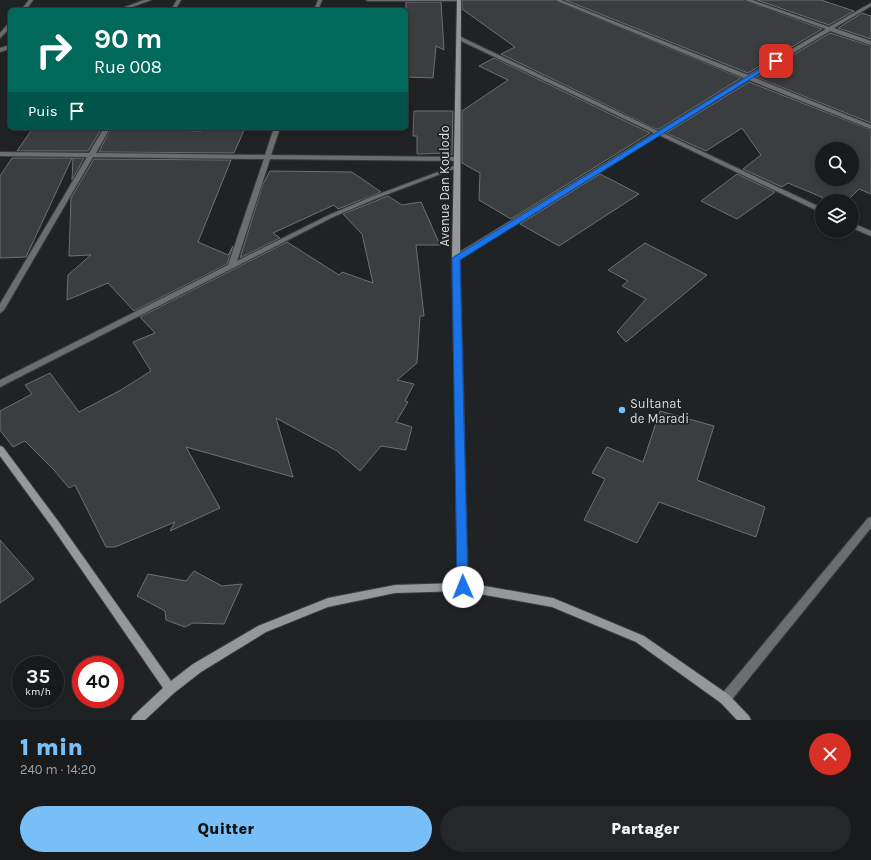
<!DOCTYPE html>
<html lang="fr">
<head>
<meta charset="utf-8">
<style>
	body { margin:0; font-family:Karla,sans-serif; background:#252729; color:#f1f3f6; height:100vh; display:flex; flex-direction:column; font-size:15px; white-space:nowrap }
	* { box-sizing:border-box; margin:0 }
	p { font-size:13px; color:#9fa1a3 }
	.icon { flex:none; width:22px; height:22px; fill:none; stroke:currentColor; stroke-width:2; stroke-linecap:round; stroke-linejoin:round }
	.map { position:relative; height:720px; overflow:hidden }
	.drawer { display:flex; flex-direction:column; background:#181a1c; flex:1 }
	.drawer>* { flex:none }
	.top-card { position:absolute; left:8px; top:8px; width:400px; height:122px; border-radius:6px; box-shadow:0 2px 10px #0003,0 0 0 1px #36383b; background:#00695c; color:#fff; overflow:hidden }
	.buttons { position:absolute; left:815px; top:142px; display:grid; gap:8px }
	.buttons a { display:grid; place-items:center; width:44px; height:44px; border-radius:50%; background:#181a1c; box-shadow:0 2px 10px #0003,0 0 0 1px #36383b; font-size:20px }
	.speed { position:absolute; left:12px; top:656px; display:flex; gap:8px; font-size:20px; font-weight:700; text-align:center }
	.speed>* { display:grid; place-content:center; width:52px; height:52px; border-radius:50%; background:#181a1c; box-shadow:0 2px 10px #0003,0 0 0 1px #36383b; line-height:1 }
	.speed small { font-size:10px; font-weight:400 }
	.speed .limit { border:6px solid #d22; background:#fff; color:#111 }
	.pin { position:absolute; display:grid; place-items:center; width:34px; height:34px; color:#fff; margin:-17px; border-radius:8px; box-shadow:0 2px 6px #0006 }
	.me { position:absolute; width:44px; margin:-22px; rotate:359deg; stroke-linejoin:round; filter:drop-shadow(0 0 3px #0008) }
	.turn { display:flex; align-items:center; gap:14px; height:84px; padding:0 20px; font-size:18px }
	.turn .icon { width:52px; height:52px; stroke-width:2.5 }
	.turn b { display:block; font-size:28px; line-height:34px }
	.then { display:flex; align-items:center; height:38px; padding:0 20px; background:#0003; gap:8px; font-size:15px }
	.round { display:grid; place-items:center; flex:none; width:42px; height:42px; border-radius:21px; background:#252729 }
	.overview { display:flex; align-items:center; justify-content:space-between; height:68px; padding:0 20px }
	h1 { font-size:24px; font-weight:800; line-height:30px; color:#78bff7 }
	.cta { display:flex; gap:8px; margin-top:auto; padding:8px 20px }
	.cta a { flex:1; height:46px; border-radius:24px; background:#78bff7; color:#111; font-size:16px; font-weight:800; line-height:46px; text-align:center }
	.cta a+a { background:#252729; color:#f1f3f6 }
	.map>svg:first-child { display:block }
	.building { fill:#3b3e40; stroke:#6d7073; fill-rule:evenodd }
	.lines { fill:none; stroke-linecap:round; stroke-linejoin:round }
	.street-casing { stroke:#3a3d3e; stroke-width:2 }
	.secondary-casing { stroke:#3a3d3e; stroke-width:2 }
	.street { fill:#6c6d6e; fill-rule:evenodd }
	.secondary { fill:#95989a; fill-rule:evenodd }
	.route { fill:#1a73e8; stroke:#114b97 }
	.poi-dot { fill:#78bff7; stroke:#202325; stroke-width:1.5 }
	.labels { text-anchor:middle; stroke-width:3.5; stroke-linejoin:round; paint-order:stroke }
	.street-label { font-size:13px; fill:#d8dadb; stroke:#202325 }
	.poi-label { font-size:13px; fill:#d8dadb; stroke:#202325; text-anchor:start }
</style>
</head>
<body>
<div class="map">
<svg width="871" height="720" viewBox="0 0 871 720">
	<rect width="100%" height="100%" fill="#202325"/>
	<g class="building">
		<polygon points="462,0 554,0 741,78 659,129 656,129 501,54 515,47 462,9"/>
		<polygon points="565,0 744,0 822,29 748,73"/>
		<polygon points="757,0 821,0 854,11 829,25"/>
		<polygon points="406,2 441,2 444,50 436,46 433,78 406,77"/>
		<polygon points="862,13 871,16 871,39 838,28"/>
		<polygon points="830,33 871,46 871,123 756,77"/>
		<polygon points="494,58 650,133 511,219 479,200 480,173 462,163 462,111 508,80 479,66"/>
		<path d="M749,82L871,130V194L859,189L847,201H831L788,183L782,187L743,169L761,155L742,128L706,151L666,133ZM822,149H852V179H822Z"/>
		<polygon points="414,111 453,111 452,155 446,153 417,154 417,136 413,136"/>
		<polygon points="33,128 102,128 88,151 17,151"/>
		<polygon points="111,128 201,131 202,128 245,128 234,153 99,152"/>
		<polygon points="12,158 72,158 26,257 0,258 0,176"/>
		<polygon points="73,158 84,158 72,180"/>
		<polygon points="94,159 231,160 198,242 228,255 233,246 227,264 134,311 108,283 67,300 68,275 91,255 69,256 71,198"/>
		<polygon points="270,171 352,172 381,192 338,209 334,205 273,233 280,238 240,258 263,184"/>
		<polygon points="600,174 639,194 559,246 520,224"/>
		<polygon points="737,174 775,192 737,219 701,201"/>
		<polygon points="388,196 402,205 421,202 440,245 416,245 424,316 420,316 417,363 397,380 414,384 405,401 408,402 396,422 412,427 406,450 381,446 360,471 337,451 276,418 293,477 186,447 220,508 170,531 175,522 115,547 106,547 75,485 69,488 54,470 25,441 13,447 0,430 0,411 32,394 25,385 50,373 79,412 121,390 151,371 133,342 155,333 140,317 287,242 339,275 342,272 373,283 362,234 343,214"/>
		<polygon points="645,243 707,275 626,342 617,332 646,299 622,286 628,281 608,270"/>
		<polygon points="660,411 714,426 697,480 765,507 756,537 659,502 637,543 584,520 605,479 592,473 607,447 643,462"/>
		<polygon points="0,540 34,579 0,603"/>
		<polygon points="194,571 222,586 242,584 224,624 193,623 185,627 166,620 165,611 137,596 148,574 186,581"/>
	</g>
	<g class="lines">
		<g class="street-casing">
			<g id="street">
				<polygon points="29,0 33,0 26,10 21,10"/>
				<polygon points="144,0 151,0 124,10 117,10"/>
				<polygon points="177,0 181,0 175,10 171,10"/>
				<polygon points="318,0 322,0 318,10 314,10"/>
				<polygon points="366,0 461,0 459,1 368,1"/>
				<polygon points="555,0 561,0 748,75 826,29 745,0 752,0 829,27 871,3 871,6 834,28 871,41 871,45 830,31 753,77 871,125 871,129 749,80 663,133 822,208 822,213 659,135 459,260 453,260 452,258 453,256 654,133 457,39 457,37 461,37 658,131 744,78"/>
				<polygon points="8,24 10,24 10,28 0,38 0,33"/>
				<polygon points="10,45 10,49 0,52 0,48"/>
				<polygon points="104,128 110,128 96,153 265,155 274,128 280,128 271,155 456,157 459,159 456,161 270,159 237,261 329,215 371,197 454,166 456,165 459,167 375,199 333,217 0,387 0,380 228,265 264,159 93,157 4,310 0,313 0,304 87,157 0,156 0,152 89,153"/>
				<polygon points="852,223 871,231 871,236 852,228"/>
				<polygon points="871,517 871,528 729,703 725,704 721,703 719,699 721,695 868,518"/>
			</g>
		</g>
		<g class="secondary-casing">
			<polygon id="secondary" points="457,0 461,0 460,258 468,583 553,598 644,636 729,695 749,716 751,720 737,720 721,703 636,642 552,607 463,591 395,593 328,607 266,632 201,672 174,693 145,720 131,720 133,716 163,688 52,527 0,456 0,446 3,447 58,521 171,681 193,664 258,626 328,598 395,585 458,583 452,258"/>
		</g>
		<use href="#street" class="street"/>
		<use href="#secondary" class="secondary"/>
	</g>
	<polygon class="route" points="776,59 779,61 778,62 460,260 468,587 467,591 463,592 459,591 457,587 452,258"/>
	<circle class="poi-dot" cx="622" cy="410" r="4"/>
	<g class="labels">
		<g class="street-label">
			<text transform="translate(444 186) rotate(-90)" y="5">Avenue Dan Koulodo</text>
		</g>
		<g class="poi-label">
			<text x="630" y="408">Sultanat<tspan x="630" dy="15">de Maradi</tspan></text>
		</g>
	</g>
</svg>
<div class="buttons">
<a><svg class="icon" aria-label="search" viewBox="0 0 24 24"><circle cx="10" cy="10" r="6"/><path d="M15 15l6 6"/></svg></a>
<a><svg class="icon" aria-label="layers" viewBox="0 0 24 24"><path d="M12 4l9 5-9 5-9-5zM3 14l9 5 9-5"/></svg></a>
</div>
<div class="speed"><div>35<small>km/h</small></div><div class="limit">40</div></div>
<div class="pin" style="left:776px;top:61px;background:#d93025"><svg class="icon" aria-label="arrive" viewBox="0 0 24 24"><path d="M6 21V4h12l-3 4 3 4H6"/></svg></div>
<svg class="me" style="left:463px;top:587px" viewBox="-20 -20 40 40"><circle r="19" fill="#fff"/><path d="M0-13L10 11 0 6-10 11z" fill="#1a73e8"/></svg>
<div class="top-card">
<div class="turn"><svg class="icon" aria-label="right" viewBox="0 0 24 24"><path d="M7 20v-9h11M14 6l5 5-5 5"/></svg><div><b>90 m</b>Rue 008</div></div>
<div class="then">Puis<svg class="icon" aria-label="arrive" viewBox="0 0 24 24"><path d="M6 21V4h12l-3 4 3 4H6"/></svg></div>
</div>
</div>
<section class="drawer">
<div class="overview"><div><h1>1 min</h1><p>240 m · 14:20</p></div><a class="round" style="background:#d93025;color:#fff"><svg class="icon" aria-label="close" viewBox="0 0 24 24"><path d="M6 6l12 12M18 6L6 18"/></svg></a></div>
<div class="cta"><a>Quitter</a><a>Partager</a></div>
</section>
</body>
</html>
